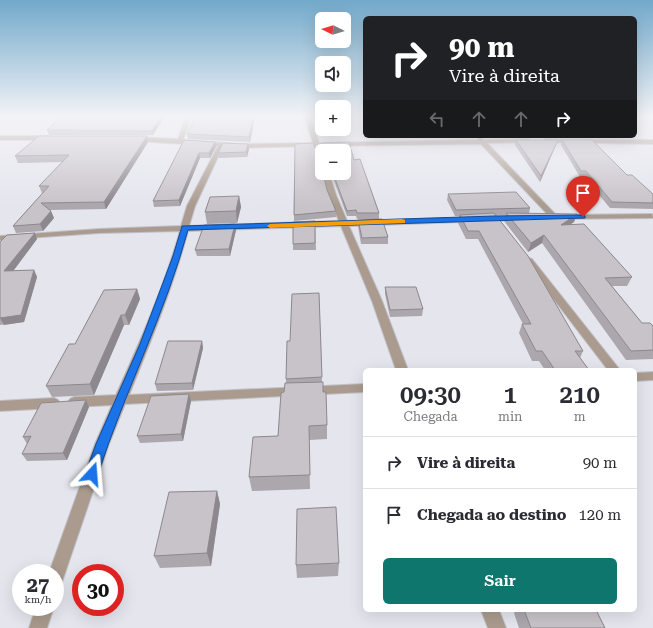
<!DOCTYPE html>
<html lang="pt">
<head>
<meta charset="utf-8">
<style>
	body { margin:0; font-family:"Roboto Serif",serif; background:#f2f2f3; color:#2b2b33; height:100vh; display:flex; flex-direction:column; font-size:15px; white-space:nowrap }
	* { box-sizing:border-box; margin:0 }
	p { font-size:13px; color:#7c7c81 }
	.icon { flex:none; width:22px; height:22px; fill:none; stroke:currentColor; stroke-width:2; stroke-linecap:round; stroke-linejoin:round }
	.map { position:relative; flex:1; overflow:hidden }
	.panel { position:absolute; left:363px; top:368px; width:274px; height:244px; display:flex; flex-direction:column; background:#fff; border-radius:6px; box-shadow:0 4px 16px #0002 }
	.panel>* { flex:none }
	.hud { position:absolute; left:363px; top:16px; width:274px; height:122px; border-radius:6px; box-shadow:0 4px 16px #0002; background:#202124; color:#fff; overflow:hidden }
	.needle { width:26px; rotate:275deg }
	.buttons { position:absolute; left:315px; top:12px; display:grid; gap:8px }
	.buttons a { display:grid; place-items:center; width:36px; height:36px; border-radius:6px; background:#fff; box-shadow:0 4px 16px #0002; font-size:20px }
	.speed { position:absolute; left:12px; top:564px; display:flex; gap:8px; font-size:20px; font-weight:700; text-align:center }
	.speed>* { display:grid; place-content:center; width:52px; height:52px; border-radius:50%; background:#fff; box-shadow:0 4px 16px #0002; line-height:1 }
	.speed small { font-size:10px; font-weight:400 }
	.speed .limit { border:6px solid #d22; background:#fff; color:#111 }
	.pin { position:absolute; display:grid; place-items:center; width:34px; height:34px; color:#fff; margin:-41px -17px; border-radius:50% 50% 50% 0; rotate:-45deg; box-shadow:0 0 4px #0007 }
	.pin .icon { rotate:45deg }
	.me { position:absolute; width:44px; margin:-22px; rotate:19deg; stroke-linejoin:round; filter:drop-shadow(0 0 3px #0008) }
	.turn { display:flex; align-items:center; gap:14px; height:84px; padding:0 20px; font-size:18px }
	.turn .icon { width:52px; height:52px; stroke-width:2.5 }
	.turn b { display:block; font-size:28px; line-height:34px }
	.lanes { display:flex; align-items:center; height:38px; padding:0 20px; background:#0003; justify-content:center; gap:20px; direction:ltr }
	.lanes .off { opacity:.35 }
	.eta { display:flex; justify-content:space-evenly; align-items:center; height:68px; text-align:center }
	.eta b { font-size:24px; font-weight:600; line-height:28px }
	.action { display:flex; gap:8px; margin-top:auto; padding:8px 20px }
	.action a { flex:1; height:46px; border-radius:6px; background:#0f766e; color:#fff; font-size:16px; font-weight:600; line-height:46px; text-align:center }
	ul { padding:0; list-style:none }
	li { display:flex; align-items:center; gap:12px; height:52px; padding:0 20px; border-top:1px solid #e1e1e2 }
	li div { flex:1 }
	li b { display:block; font-size:15px }
	li em { font-style:normal }
	.map>svg:first-child { display:block }
	.lines { fill:none; stroke-linecap:round; stroke-linejoin:round }
	.street-casing { stroke:#c0c0c8; stroke-width:2 }
	.street { fill:#aa9b8e; fill-rule:evenodd }
	.wall { fill:#aca7ad }
	.shaded-wall { fill:#8c888d }
	.building { fill:#c8c2c9; stroke:#8c888d }
	.route { fill:#1a73e8; stroke:#114b97 }
	.slow { fill:#f59e0b }
</style>
</head>
<body>
<div class="map">
<svg width="653" height="628" viewBox="0 0 653 628">
	<rect width="100%" height="100%" fill="#e5e5ee"/>
	<g class="lines">
		<g class="street-casing">
			<g id="street">
				<path d="M186,117H191L183,140L239,144L313,143L305,117H310L319,143L478,140V138L480,137L484,140L529,139L532,141L531,142L487,143L558,217L562,215L652,214L653,218L552,219L481,144L320,146L322,162L319,160L314,146L239,148L223,146L195,206L189,226L339,221L328,195L323,173H329L336,195L347,221L518,216L522,218L518,220L349,226L382,301L408,370H396L372,301L341,226L188,231C173,287 151,341 129,395L365,384V392L125,404L109,444L63,579L61,585L55,587V573H49L95,444L112,405L74,407L70,405L68,402L70,399L74,397L116,395C140,342 164,287 180,231L99,233L0,240V236L99,229L181,226L187,206L218,146L135,141L132,139L135,137L178,139Z"/>
				<polygon points="0,136 49,136 52,138 49,140 0,140"/>
				<polygon points="545,139 653,140 653,144 543,142 542,141"/>
				<polygon points="529,258 532,259 620,370 608,370 526,263 525,261 526,259"/>
				<polygon points="653,372 653,380 635,381 635,373"/>
				<polygon points="54,398 58,400 60,403 58,406 54,408 0,411 0,401"/>
				<polygon points="36,607 54,607 47,628 29,628"/>
				<polygon points="481,610 499,610 506,628 488,628"/>
			</g>
		</g>
		<use href="#street" class="street"/>
	</g>
	<g class="wall">
		<polygon points="61,117 164,117 153,135 49,135 47,130"/>
		<polygon points="195,117 255,117 250,142 188,139 187,134"/>
		<polygon points="147,136 148,142 106,209 50,210 54,218 43,231 16,233 13,226 43,193 42,193 39,186 63,162 18,163 15,156"/>
		<rect x="395" y="136" width="42" height="1"/>
		<polygon points="496,136 584,136 583,138"/>
		<polygon points="184,140 216,147 210,158 200,158 180,206 154,207 153,201"/>
		<polygon points="516,140 556,145 540,182 515,145"/>
		<polygon points="562,140 627,175 653,194 653,209 610,208 584,177 580,177 561,145"/>
		<polygon points="249,149 247,157 219,158 218,153"/>
		<polygon points="354,160 379,213 379,219 357,219 356,216 347,216 331,173 344,173"/>
		<polygon points="322,173 327,190 336,211 336,217 294,221 294,215"/>
		<polygon points="448,194 530,208 529,214 577,214 574,222 571,224 632,277 627,286 612,286 642,323 653,326 653,359 626,360 542,243 528,252 504,221 506,215 496,215 583,351 580,358 589,370 545,370 539,361 532,361 519,333 522,324 523,324 478,239 466,239 458,223 459,216 455,216 447,200"/>
		<polygon points="239,196 241,207 237,223 207,224 205,212"/>
		<polygon points="358,220 388,237 388,244 361,244 358,226"/>
		<polygon points="315,221 316,250 293,250 293,244"/>
		<polygon points="236,230 230,256 197,256 195,250"/>
		<polygon points="37,239 13,271 34,270 37,277 24,322 0,325 0,242"/>
		<polygon points="385,287 423,309 422,316 390,317 385,294"/>
		<polygon points="137,289 140,299 129,325 124,325 94,395 52,397 46,386 75,344"/>
		<polygon points="319,293 322,382 327,425 327,439 309,440 310,489 252,491 249,477 278,436 286,383 286,379 290,341"/>
		<polygon points="202,341 203,348 193,390 157,391 155,384"/>
		<polygon points="86,400 89,407 67,460 27,461 22,454 27,444 23,437"/>
		<polygon points="191,401 183,441 140,443 137,436"/>
		<polygon points="217,491 220,504 211,566 160,568 154,556"/>
		<polygon points="339,563 338,576 297,578 296,565"/>
		<polygon points="516,610 596,610 605,628 519,628 514,613"/>
	</g>
	<g class="shaded-wall">
		<polygon points="160,117 164,117 153,135 152,131"/>
		<polygon points="253,117 255,117 250,142 249,137"/>
		<polygon points="147,136 148,142 106,209 104,202"/>
		<polygon points="558,140 556,145 540,182 541,176"/>
		<polygon points="215,142 216,147 210,158 209,153"/>
		<polygon points="248,144 249,149 247,157 246,152"/>
		<polygon points="199,153 200,158 180,206 179,200"/>
		<polygon points="239,196 241,207 237,223 236,211"/>
		<polygon points="51,211 54,218 43,231 40,224"/>
		<polygon points="577,214 574,222 558,233 561,225"/>
		<polygon points="235,224 236,230 230,256 229,249"/>
		<polygon points="35,233 37,239 8,278 4,271"/>
		<polygon points="544,235 542,243 528,252 531,243"/>
		<polygon points="34,270 37,277 24,322 4,325 0,318"/>
		<polygon points="137,289 140,299 129,325 125,315"/>
		<polygon points="121,315 124,325 94,395 90,384"/>
		<polygon points="202,341 203,348 193,390 192,383"/>
		<polygon points="189,394 191,401 183,441 181,434"/>
		<polygon points="86,400 89,407 67,460 63,453"/>
		<polygon points="217,491 220,504 211,566 207,553"/>
	</g>
	<g class="building">
		<polygon points="61,117 160,117 152,131 47,130"/>
		<polygon points="195,117 253,117 249,137 187,134"/>
		<polygon points="39,136 147,136 104,202 41,203 51,211 40,224 13,226 49,186 39,186 69,155 15,156"/>
		<polygon points="184,140 215,142 209,153 199,153 179,200 153,201"/>
		<polygon points="516,140 558,140 541,176"/>
		<polygon points="562,140 592,140 627,175 632,175 653,194 653,203 612,202 586,171 581,171"/>
		<polygon points="349,142 354,160 360,159 379,213 357,213 356,210 347,211 333,173 344,173 344,151 322,151 322,143"/>
		<polygon points="223,143 248,144 246,152 218,153"/>
		<polygon points="313,143 318,155 322,158 322,173 323,173 327,190 336,211 294,215 295,144"/>
		<polygon points="516,192 530,208 456,210 448,194"/>
		<polygon points="239,196 236,211 205,212 210,197"/>
		<polygon points="494,213 528,256 583,351 575,351 589,370 555,370 542,351 536,351 522,324 531,324 479,231 468,231 460,215"/>
		<polygon points="506,213 577,214 561,225 584,224 632,277 605,278 642,323 650,323 653,326 653,350 631,351 544,235 531,243"/>
		<polygon points="382,219 388,237 362,238 358,220"/>
		<polygon points="315,221 315,243 293,244 293,222"/>
		<polygon points="235,224 229,249 195,250 204,225"/>
		<polygon points="35,233 4,271 34,270 21,315 0,318 0,242 7,235"/>
		<polygon points="385,287 416,287 423,309 390,310"/>
		<polygon points="137,289 125,315 121,315 90,384 46,386 69,344 75,344 104,290"/>
		<polygon points="319,293 322,377 286,379 287,341 290,341 292,294"/>
		<polygon points="168,341 202,341 192,383 155,384"/>
		<polygon points="323,382 323,392 326,392 327,425 309,426 310,475 249,477 253,437 278,436 281,393 284,392 285,383"/>
		<polygon points="189,394 181,434 137,436 151,396"/>
		<polygon points="86,400 63,453 22,454 31,436 23,437 41,403"/>
		<polygon points="217,491 207,553 154,556 169,492"/>
		<polygon points="336,507 339,563 296,565 297,509"/>
		<polygon points="524,610 596,610 605,628 531,628"/>
	</g>
	<linearGradient id="sky" x2="0" y2="1"><stop stop-color="#72a9ca"/><stop offset="0.57" stop-color="#f3f3f7"/><stop offset="1" stop-color="#f3f3f7" stop-opacity="0"/></linearGradient>
	<rect width="653" height="205" fill="url(#sky)"/>
	<path class="route" d="M583,215L585,216V218L188,230C165,314 125,391 98,474L96,478L92,479L87,478L85,474L96,444L140,344L173,256L182,226L495,216Z"/>
	<polygon class="slow" points="402,219 405,220 405,223 270,228 267,226 270,224"/>
</svg>
<div class="buttons">
<a><svg class="needle" viewBox="-14 -14 28 28"><path d="M0-13l5 13h-10z" fill="#e53935"/><path d="M0 13l5-13h-10z" fill="#7c7c81"/></svg></a>
<a><svg class="icon" aria-label="sound" viewBox="0 0 24 24"><path d="M4 9h4l5-4v14l-5-4H4zM17 9q2 3 0 6"/></svg></a>
<a>+</a>
<a>−</a>
</div>
<div class="speed"><div>27<small>km/h</small></div><div class="limit">30</div></div>
<div class="pin" style="left:583px;top:217px;background:#d93025"><svg class="icon" aria-label="arrive" viewBox="0 0 24 24"><path d="M6 21V4h12l-3 4 3 4H6"/></svg></div>
<svg class="me" style="left:92px;top:474px" viewBox="-20 -20 40 40"><path d="M0-17L14 15 0 8-14 15z" fill="#1a73e8" stroke="#fff" stroke-width="4"/></svg>
<div class="hud">
<div class="turn"><svg class="icon" aria-label="right" viewBox="0 0 24 24"><path d="M7 20v-9h11M14 6l5 5-5 5"/></svg><div><b>90 m</b>Vire à direita</div></div>
<div class="lanes"><svg class="icon off" aria-label="left" viewBox="0 0 24 24"><path d="M17 20v-9H6M10 6l-5 5 5 5"/></svg><svg class="icon off" aria-label="ahead" viewBox="0 0 24 24"><path d="M12 20V5M6 11l6-6 6 6"/></svg><svg class="icon off" aria-label="ahead" viewBox="0 0 24 24"><path d="M12 20V5M6 11l6-6 6 6"/></svg><svg class="icon" aria-label="right" viewBox="0 0 24 24"><path d="M7 20v-9h11M14 6l5 5-5 5"/></svg></div>
</div>
<section class="panel">
<div class="eta">
<div><b>09:30</b><p>Chegada</p></div>
<div><b>1</b><p>min</p></div>
<div><b>210</b><p>m</p></div>
</div>
<ul>
<li><svg class="icon" aria-label="right" viewBox="0 0 24 24"><path d="M7 20v-9h11M14 6l5 5-5 5"/></svg><div><b>Vire à direita</b></div><em>90 m</em></li>
<li><svg class="icon" aria-label="arrive" viewBox="0 0 24 24"><path d="M6 21V4h12l-3 4 3 4H6"/></svg><div><b>Chegada ao destino</b></div><em>120 m</em></li>
</ul>
<div class="action"><a>Sair</a></div>
</section>
</div>
</body>
</html>
